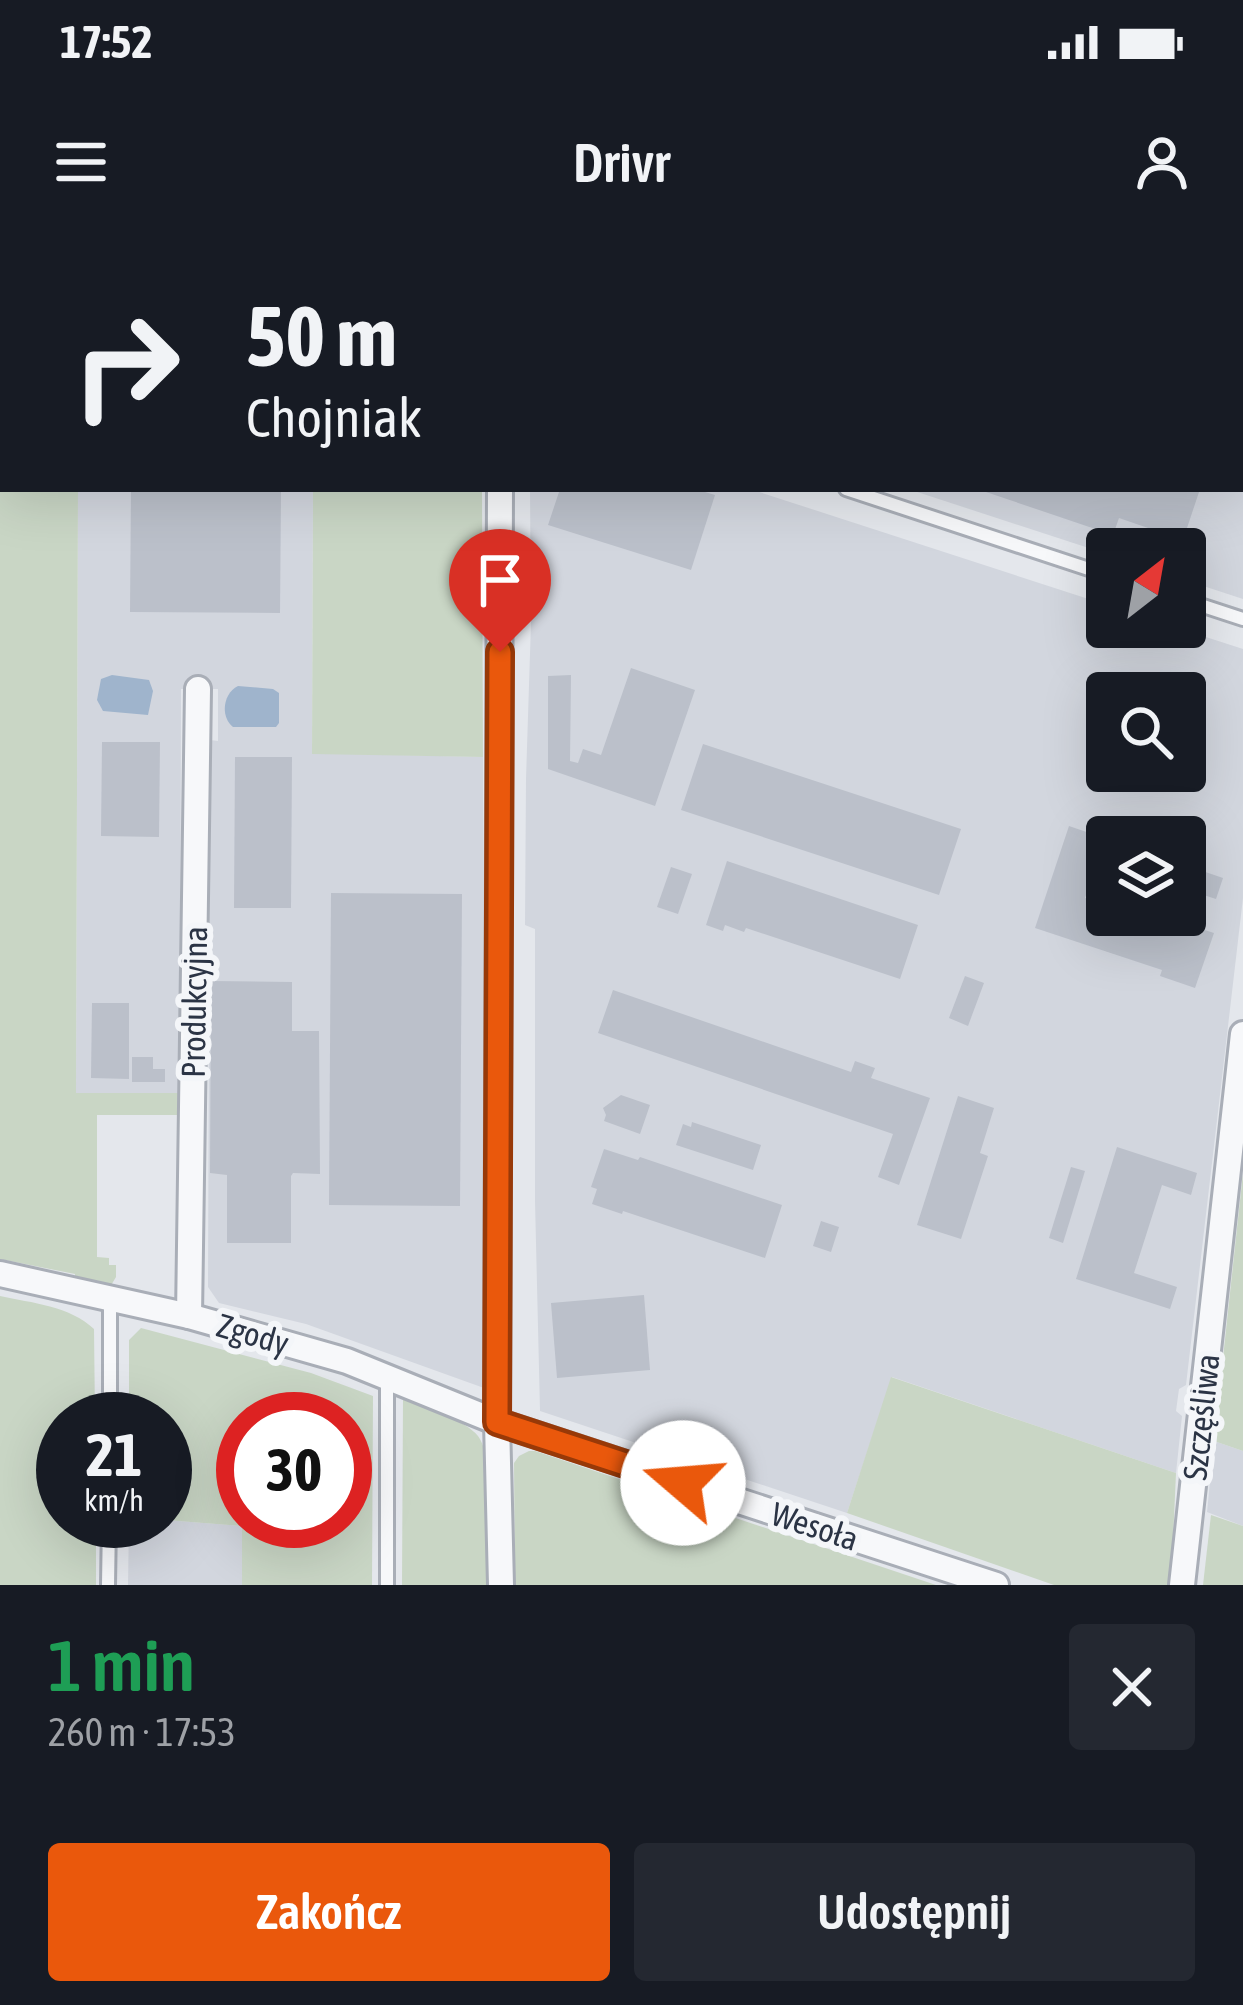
<!DOCTYPE html>
<html lang="pl">
<head>
<meta charset="utf-8">
<style>
	body { margin:0; font-family:"Asap Condensed",sans-serif; background:#242831; color:#f1f3f6; height:100vh; display:flex; flex-direction:column; font-size:45px; white-space:nowrap }
	* { box-sizing:border-box; margin:0 }
	p { font-size:39px; color:#9ea1a6 }
	.icon { flex:none; width:66px; height:66px; fill:none; stroke:currentColor; stroke-width:2; stroke-linecap:round; stroke-linejoin:round }
	.map { position:relative; height:1345px; overflow:hidden }
	.sheet { display:flex; flex-direction:column; background:#171b24; flex:1 }
	.sheet>* { flex:none }
	.top-card { position:absolute; left:0px; top:0px; width:1245px; height:252px; box-shadow:0 12px 48px #0002; background:#171b24; color:#f1f3f6; overflow:hidden }
	.needle { width:78px; rotate:31deg }
	.buttons { position:absolute; left:1086px; top:288px; display:grid; gap:24px }
	.buttons a { display:grid; place-items:center; width:120px; height:120px; border-radius:12px; background:#171b24; box-shadow:0 12px 48px #0002; font-size:60px }
	.speed { position:absolute; left:36px; top:1152px; display:flex; gap:24px; font-size:60px; font-weight:700; text-align:center }
	.speed>* { display:grid; place-content:center; width:156px; height:156px; border-radius:50%; background:#171b24; box-shadow:0 12px 48px #0002; line-height:1 }
	.speed small { font-size:30px; font-weight:400 }
	.speed .limit { border:18px solid #d22; background:#fff; color:#111 }
	.pin { position:absolute; display:grid; place-items:center; width:102px; height:102px; color:#fff; margin:-123px -51px; border-radius:50% 50% 50% 0; rotate:-45deg; box-shadow:0 0 12px #0007 }
	.pin .icon { rotate:45deg }
	.me { position:absolute; width:132px; margin:-66px; rotate:288deg; stroke-linejoin:round; filter:drop-shadow(0 0 9px #0008) }
	.turn { display:flex; align-items:center; gap:42px; height:252px; padding:0 48px; font-size:54px }
	.turn .icon { width:156px; height:156px; stroke-width:2.5 }
	.turn b { display:block; font-size:84px; line-height:102px }
	.round { display:grid; place-items:center; flex:none; width:126px; height:126px; border-radius:12px; background:#242831 }
	.head { display:flex; align-items:center; justify-content:space-between; height:204px; padding:0 48px }
	h1 { font-size:72px; font-weight:600; line-height:90px; color:#1e9e55 }
	.action { display:flex; gap:24px; margin-top:auto; padding:24px 48px }
	.action a { flex:1; height:138px; border-radius:12px; background:#ea580c; color:#fff; font-size:48px; font-weight:600; line-height:138px; text-align:center }
	.action a+a { background:#242831; color:#f1f3f6 }
	.status { display:flex; justify-content:space-between; align-items:center; height:84px; padding:0 60px; background:#171b24; direction:ltr }
	.status svg { height:33px; fill:currentColor }
	header { display:flex; justify-content:space-between; align-items:center; height:156px; padding:0 48px; background:#171b24; font-size:54px; font-weight:600 }
	.map>svg:first-child { display:block }
	.built { fill:#d2d6de; fill-rule:evenodd }
	.green { fill:#c9d6c5; fill-rule:evenodd }
	.water { fill:#9fb4cc }
	.building { fill:#bbc0ca }
	.lines { fill:none; stroke-linecap:round; stroke-linejoin:round }
	.service-casing { stroke:#a9aeb7; stroke-width:18 }
	.minor-casing { stroke:#a9aeb7; stroke-width:30 }
	.service { stroke:#f7f8fa; stroke-width:12 }
	.minor { stroke:#f7f8fa; stroke-width:24 }
	.route-casing { stroke:#983908; stroke-width:30 }
	.route { stroke:#ea580c; stroke-width:21 }
	.labels { text-anchor:middle; stroke-width:12; stroke-linejoin:round; paint-order:stroke }
	.street-label { font-size:33px; fill:#2b3445; stroke:#f4f6f9 }
</style>
</head>
<body>
<div class="status"><b>17:52</b><svg viewBox="0 0 49 12"><path d="M0 12V9h3v3zM5 12V6h3v6zM10 12V3h3v9zM15 12V0h3v12zM26 1h20v11H26zM47 4h2v5h-2z"/></svg></div>
<header><svg class="icon" aria-label="menu" viewBox="0 0 24 24"><path d="M4 6h16M4 12h16M4 18h16"/></svg>Drivr<svg class="icon" aria-label="person" viewBox="0 0 24 24"><circle cx="12" cy="8" r="4"/><path d="M4 21q1-7 8-7t8 7"/></svg></header>
<div class="map">
<svg width="1243" height="1345" viewBox="0 0 1243 1345">
	<rect width="100%" height="100%" fill="#e4e7ec"/>
	<g class="built">
		<polygon points="522,0 1243,0 1243,359 1185,340 1185,309 1107,309 1107,314 908,249 1242,249 1242,3 522,3"/>
		<polygon points="78,249 313,249 312,513 483,517 484,1148 306,1084 219,1063 208,1047 210,500 218,501 218,449 181,449 180,854 76,853"/>
		<path d="M530,249H750L1107,365V387H1175L1243,409V658L1186,1145L1179,1149L1176,1171L1182,1176L1176,1233L892,1137L847,1273L540,1171L535,961V689L525,685L526,539L531,383ZM1107,453H1185V531H1107ZM1107,597H1185V675H1107Z"/>
		<polygon points="1214,1201 1243,1211 1243,1286 1207,1272"/>
		<polygon points="165,1280 243,1286 242,1345 128,1345 129,1281"/>
	</g>
	<g class="green">
		<polygon points="0,0 79,0 79,3 3,3 3,249 78,249 76,853 182,853 182,875 97,875 97,1017 109,1018 109,1025 116,1025 116,1037 110,1047 75,1038 75,1034 0,1019"/>
		<polygon points="313,249 482,249 483,517 312,514"/>
		<polygon points="1243,933 1243,1211 1214,1201"/>
		<path d="M0,1056C32,1063 70,1066 94,1089L95,1179H63V1281H96V1345H0Z"/>
		<path d="M141,1088L311,1133L373,1156L372,1345H242V1286L165,1280V1179H129V1100ZM243,1179H345V1281H243Z"/>
		<polygon points="891,1137 1176,1233 1171,1345 1054,1345 847,1273"/>
		<path d="M403,1159C422,1167 466,1180 478,1196C496,1220 490,1312 491,1345H402Z"/>
		<polygon points="529,1211 535,1211 936,1345 515,1345 514,1223 519,1216"/>
		<polygon points="1211,1275 1243,1286 1243,1345 1203,1345"/>
	</g>
	<g class="water">
		<polygon points="112,435 149,440 153,451 148,475 103,471 97,460 101,439"/>
		<path d="M238,446L273,449L279,453V483L276,487H233C220,477 223,453 238,446Z"/>
	</g>
	<g class="building">
		<polygon points="131,249 281,249 280,373 130,372"/>
		<polygon points="560,249 695,249 715,255 691,330 548,285"/>
		<polygon points="977,249 1200,249 1183,300 1119,278 1113,295"/>
		<polygon points="631,428 695,450 655,566 548,529 548,436 571,435 570,521 578,523 583,509 601,515"/>
		<polygon points="102,502 160,502 159,597 101,596"/>
		<polygon points="703,504 961,589 939,655 681,570"/>
		<polygon points="235,517 292,517 291,668 234,668"/>
		<polygon points="1069,586 1107,599 1107,623 1098,620 1085,658 1107,665 1107,675 1137,675 1177,688 1180,682 1214,693 1195,748 1160,736 1162,730 1035,688"/>
		<polygon points="727,621 918,685 900,739 746,688 744,692 725,685 723,691 706,685"/>
		<polygon points="1185,625 1223,638 1216,659 1185,649"/>
		<polygon points="671,627 692,634 678,674 657,667"/>
		<polygon points="331,653 462,654 460,966 329,965"/>
		<polygon points="965,736 984,743 968,786 949,778"/>
		<polygon points="211,741 292,742 292,791 319,791 320,934 293,933 291,936 291,1003 227,1003 227,935 210,933"/>
		<polygon points="613,750 851,832 855,821 875,828 871,838 930,858 899,945 878,937 893,894 598,793"/>
		<polygon points="92,763 129,763 129,839 91,838"/>
		<polygon points="132,817 153,817 153,829 165,829 165,842 132,842"/>
		<polygon points="621,855 650,865 640,894 604,881 606,875 603,868"/>
		<polygon points="958,856 994,868 980,913 988,916 961,999 917,985"/>
		<polygon points="692,882 761,905 753,930 676,905 683,884 691,887"/>
		<polygon points="1117,907 1197,933 1191,955 1162,945 1134,1033 1177,1047 1170,1069 1076,1039"/>
		<polygon points="604,909 638,920 640,917 782,965 765,1018 623,971 622,974 592,964 597,949 591,947"/>
		<polygon points="1071,927 1085,931 1063,1003 1049,998"/>
		<polygon points="821,981 839,987 831,1012 813,1006"/>
		<polygon points="644,1055 650,1130 557,1138 551,1063"/>
	</g>
	<g class="lines">
		<g class="service-casing">
			<g id="service">
				<polyline points="846,249 1107,335"/>
				<polyline points="1185,360 1243,379"/>
				<polyline points="110,1179 110,1059"/>
				<polyline points="108,1345 109,1281"/>
				<polyline points="387,1345 387,1139"/>
			</g>
		</g>
		<g class="minor-casing">
			<g id="minor">
				<polyline points="497,0 497,3"/>
				<polyline points="500,249 497,1182 501,1345"/>
				<polyline points="0,1034 189,1076 347,1121 497,1182 996,1345"/>
				<polyline points="189,1076 198,449"/>
				<polyline points="1182,1345 1243,794"/>
			</g>
		</g>
		<use href="#service" class="service"/>
		<use href="#minor" class="minor"/>
	</g>
	<g class="lines">
		<g class="route-casing">
			<polyline id="route" points="500,412 497,1182 683,1243"/>
		</g>
		<use href="#route" class="route"/>
	</g>
	<g class="labels">
		<g class="street-label">
			<text transform="translate(194 762) rotate(-89)" y="12">Produkcyjna</text>
			<text transform="translate(253 1094) rotate(16)" y="12">Zgody</text>
			<text transform="translate(1201 1177) rotate(-84)" y="12">Szczęśliwa</text>
			<text transform="translate(815 1286) rotate(18)" y="12">Wesoła</text>
		</g>
	</g>
</svg>
<div class="buttons">
<a><svg class="needle" viewBox="-14 -14 28 28"><path d="M0-13l5 13h-10z" fill="#e53935"/><path d="M0 13l5-13h-10z" fill="#9ea1a6"/></svg></a>
<a><svg class="icon" aria-label="search" viewBox="0 0 24 24"><circle cx="10" cy="10" r="6"/><path d="M15 15l6 6"/></svg></a>
<a><svg class="icon" aria-label="layers" viewBox="0 0 24 24"><path d="M12 4l9 5-9 5-9-5zM3 14l9 5 9-5"/></svg></a>
</div>
<div class="speed"><div>21<small>km/h</small></div><div class="limit">30</div></div>
<div class="pin" style="left:500px;top:412px;background:#d93025"><svg class="icon" aria-label="arrive" viewBox="0 0 24 24"><path d="M6 21V4h12l-3 4 3 4H6"/></svg></div>
<svg class="me" style="left:683px;top:1243px" viewBox="-20 -20 40 40"><circle r="19" fill="#fff"/><path d="M0-13L10 11 0 6-10 11z" fill="#ea580c"/></svg>
<div class="top-card">
<div class="turn"><svg class="icon" aria-label="right" viewBox="0 0 24 24"><path d="M7 20v-9h11M14 6l5 5-5 5"/></svg><div><b>50 m</b>Chojniak</div></div>
</div>
</div>
<section class="sheet">
<div class="head"><div><h1>1 min</h1><p>260 m · 17:53</p></div><a class="round"><svg class="icon" aria-label="close" viewBox="0 0 24 24"><path d="M6 6l12 12M18 6L6 18"/></svg></a></div>
<div class="action"><a>Zakończ</a><a>Udostępnij</a></div>
</section>
</body>
</html>
